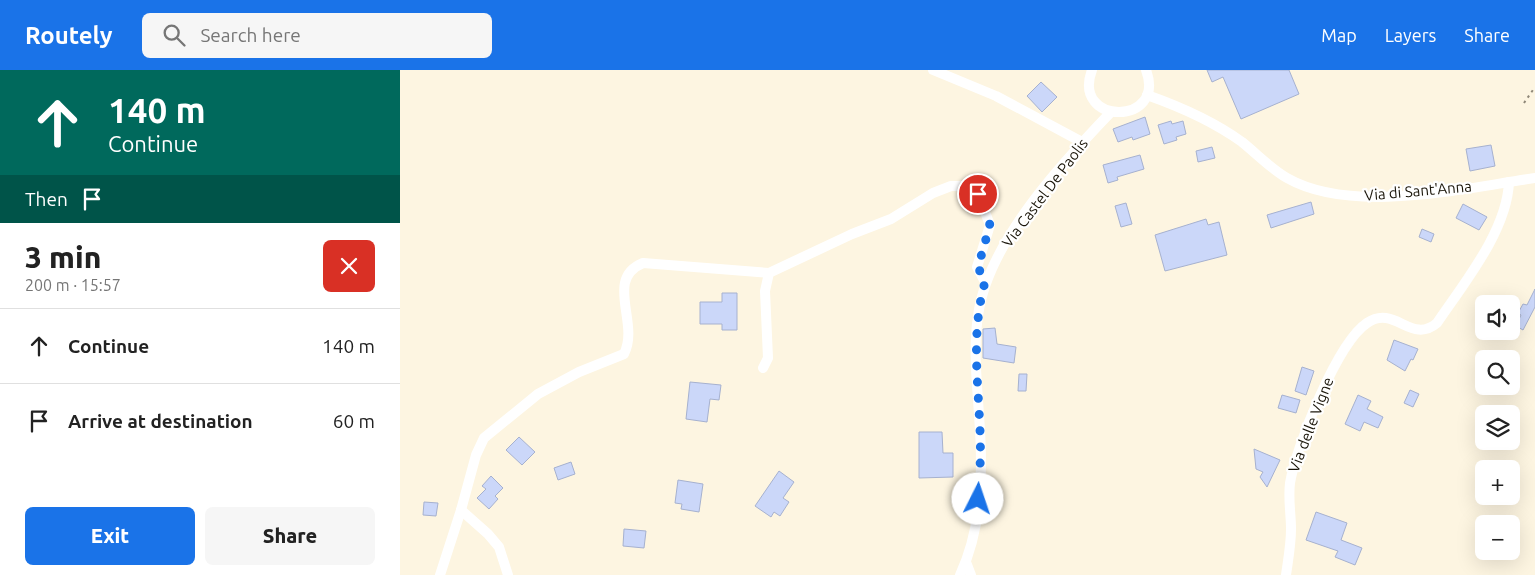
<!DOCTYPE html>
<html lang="en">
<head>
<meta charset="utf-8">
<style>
	body { margin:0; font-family:Ubuntu,sans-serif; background:#f6f6f6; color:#222; height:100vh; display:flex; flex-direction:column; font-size:19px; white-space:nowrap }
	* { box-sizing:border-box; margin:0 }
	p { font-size:16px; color:#767676 }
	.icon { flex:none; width:28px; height:28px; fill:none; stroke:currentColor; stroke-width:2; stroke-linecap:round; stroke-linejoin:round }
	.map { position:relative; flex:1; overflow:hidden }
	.drawer { display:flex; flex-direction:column; background:#fff; width:400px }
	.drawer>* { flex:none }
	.banner { background:#00695c; color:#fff; overflow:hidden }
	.tools { position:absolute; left:1075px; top:225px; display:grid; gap:10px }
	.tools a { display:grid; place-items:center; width:45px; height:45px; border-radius:8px; background:#fff; box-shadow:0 5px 20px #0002; font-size:25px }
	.pin { position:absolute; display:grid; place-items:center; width:42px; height:42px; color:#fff; margin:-21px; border:2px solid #fff; border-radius:50%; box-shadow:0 1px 5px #0007 }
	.me { position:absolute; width:55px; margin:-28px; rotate:4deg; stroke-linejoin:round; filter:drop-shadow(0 0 4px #0008) }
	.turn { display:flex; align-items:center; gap:18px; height:105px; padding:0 25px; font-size:22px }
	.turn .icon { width:65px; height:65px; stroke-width:2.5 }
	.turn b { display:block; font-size:35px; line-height:42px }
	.then { display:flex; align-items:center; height:48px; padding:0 25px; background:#0003; gap:10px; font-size:19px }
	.round { display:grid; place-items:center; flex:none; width:52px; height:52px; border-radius:8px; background:#f6f6f6 }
	.head { display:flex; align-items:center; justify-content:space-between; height:85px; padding:0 25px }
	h1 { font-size:30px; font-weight:800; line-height:38px }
	.button { display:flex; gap:10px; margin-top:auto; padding:10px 25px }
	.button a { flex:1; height:58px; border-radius:8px; background:#1a73e8; color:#fff; font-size:20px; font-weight:800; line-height:58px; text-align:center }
	.button a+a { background:#f6f6f6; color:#222 }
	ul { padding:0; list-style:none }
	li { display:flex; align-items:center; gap:15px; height:75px; padding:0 25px; border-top:1px solid #e0e0e0 }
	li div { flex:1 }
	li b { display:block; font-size:19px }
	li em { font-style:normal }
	header { display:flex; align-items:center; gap:30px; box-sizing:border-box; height:70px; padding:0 25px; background:#1a73e8; color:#fff }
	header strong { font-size:24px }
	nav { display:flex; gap:28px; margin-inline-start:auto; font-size:18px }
	.search { width:350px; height:45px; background:#f6f6f6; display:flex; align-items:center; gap:12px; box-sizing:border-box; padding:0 18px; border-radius:8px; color:#767676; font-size:19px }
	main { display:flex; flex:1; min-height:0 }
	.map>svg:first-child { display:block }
	.building { fill:#cbd7f9; stroke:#a6b1cf }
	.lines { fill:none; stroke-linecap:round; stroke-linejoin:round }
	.path { stroke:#8f8878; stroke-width:2; stroke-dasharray:2.5 4; stroke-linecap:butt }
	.minor { stroke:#fff; stroke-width:10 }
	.route { stroke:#1a73e8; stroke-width:9; stroke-dasharray:0 16.2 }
	.labels { text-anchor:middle; stroke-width:4.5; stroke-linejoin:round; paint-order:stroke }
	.street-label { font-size:15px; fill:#191408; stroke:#fff }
</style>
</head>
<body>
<header>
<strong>Routely</strong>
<div class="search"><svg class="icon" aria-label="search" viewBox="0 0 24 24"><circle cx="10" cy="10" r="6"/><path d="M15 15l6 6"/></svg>Search here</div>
<nav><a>Map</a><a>Layers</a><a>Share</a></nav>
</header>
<main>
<section class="drawer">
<div class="banner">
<div class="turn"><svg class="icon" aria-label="ahead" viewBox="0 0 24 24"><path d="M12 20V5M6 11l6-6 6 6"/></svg><div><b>140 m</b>Continue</div></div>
<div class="then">Then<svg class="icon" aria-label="arrive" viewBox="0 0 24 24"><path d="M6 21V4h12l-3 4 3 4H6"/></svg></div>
</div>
<div class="head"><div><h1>3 min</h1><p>200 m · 15:57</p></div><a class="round" style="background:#d93025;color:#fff"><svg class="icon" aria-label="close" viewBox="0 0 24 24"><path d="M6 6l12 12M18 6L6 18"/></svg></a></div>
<ul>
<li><svg class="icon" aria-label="ahead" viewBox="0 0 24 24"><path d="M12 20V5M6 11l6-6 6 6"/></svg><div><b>Continue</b></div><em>140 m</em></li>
<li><svg class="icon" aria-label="arrive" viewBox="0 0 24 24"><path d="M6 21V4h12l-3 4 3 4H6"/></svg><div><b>Arrive at destination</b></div><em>60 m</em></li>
</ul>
<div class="button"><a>Exit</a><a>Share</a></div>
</section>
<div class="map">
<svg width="1135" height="505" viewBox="0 0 1135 505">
	<rect width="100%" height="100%" fill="#fdf5e1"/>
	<g class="building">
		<polygon points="807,0 889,0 899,24 841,49 823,7 812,12"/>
		<polygon points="641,12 657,27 642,42 627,26"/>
		<polygon points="745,47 750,64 733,70 732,67 718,72 713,59"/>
		<polygon points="771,51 772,54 783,51 786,64 776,67 777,70 764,74 758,55"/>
		<polygon points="1091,75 1095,96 1070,101 1066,79"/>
		<polygon points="812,77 815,88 798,92 796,81"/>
		<polygon points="740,85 744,99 717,107 718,110 708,113 703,95"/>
		<polygon points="911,132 914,144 871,158 867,145"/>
		<polygon points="726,133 732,154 721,157 715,136"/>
		<polygon points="1063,134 1087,147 1079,160 1056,148"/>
		<polygon points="806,149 808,155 819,152 827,185 765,201 755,165"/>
		<polygon points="1022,159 1034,164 1031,172 1019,167"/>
		<polygon points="1135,219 1135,237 1123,260 1116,256 1121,245 1118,243 1123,234 1127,235"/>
		<polygon points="322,223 337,223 337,260 322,260 322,254 300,254 300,232 322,232"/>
		<polygon points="595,258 597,274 616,277 614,293 583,288 583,259"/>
		<polygon points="994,270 1018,279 1013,290 1011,289 1005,301 987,290"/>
		<polygon points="902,297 914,301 906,325 895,321"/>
		<polygon points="619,304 627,304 626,321 618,321"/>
		<polygon points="290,312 321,315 319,330 310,329 307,352 286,349"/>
		<polygon points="1010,320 1019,324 1013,337 1004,333"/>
		<polygon points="882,325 900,330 896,343 878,338"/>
		<polygon points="958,325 971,331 967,339 983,347 978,358 964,352 960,361 945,354"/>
		<polygon points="519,362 542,362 543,383 553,383 553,407 519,408"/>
		<polygon points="119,367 135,382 122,395 106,380"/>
		<polygon points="854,379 880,390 867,417 860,407 863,402 856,399"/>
		<polygon points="171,392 175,404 158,410 154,398"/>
		<polygon points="379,401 394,412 383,428 389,432 380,446 374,442 371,447 355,436"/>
		<polygon points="91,406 103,418 95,426 98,429 89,439 77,428 86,419 82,416"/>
		<polygon points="278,410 303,414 299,442 281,439 282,434 275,433"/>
		<polygon points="24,432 38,433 36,446 23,445"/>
		<polygon points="916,442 947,453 941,470 962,478 955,495 935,487 938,481 906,470"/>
		<polygon points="224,459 246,461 244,478 223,476"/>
	</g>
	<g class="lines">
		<polyline class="path" points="1124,33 1135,17"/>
		<g class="minor">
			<polyline points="533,0 596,26 682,72"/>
			<path d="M692,0C671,56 767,56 746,0"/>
			<path d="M747,25C781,37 813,51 842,72C857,84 870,98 887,108C952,145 1064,118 1135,108"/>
			<polyline points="363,298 368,288 365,221 369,203 452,164 491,149 533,123 551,116 567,116 578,124 590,155 577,197 585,212"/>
			<polyline points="61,440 88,464 99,477 108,505"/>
			<polyline points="566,492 571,505"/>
			<path d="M40,505L61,440L76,385L84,368L138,324L179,302L224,284C240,253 204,209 243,193L369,203"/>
			<path d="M560,505C583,456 583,398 579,345C577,312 573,279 578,246C587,174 661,94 711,42"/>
			<path d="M886,505C888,490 891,475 891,459C891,444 888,429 890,413C896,377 937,273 967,253C995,234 1011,275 1037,253C1064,213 1107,161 1109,112"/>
		</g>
	</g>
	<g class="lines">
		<path class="route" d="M578,124L590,155L578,197L585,212C571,262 578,309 580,360C581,383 580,406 578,429"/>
	</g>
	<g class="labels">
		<g class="street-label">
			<text transform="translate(1018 121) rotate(-5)" y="5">Via di Sant'Anna</text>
			<text transform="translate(645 123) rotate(-53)" y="5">Via Castel De Paolis</text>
			<text transform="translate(911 355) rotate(-69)" y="5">Via delle Vigne</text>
		</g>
	</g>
</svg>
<div class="tools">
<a><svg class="icon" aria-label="sound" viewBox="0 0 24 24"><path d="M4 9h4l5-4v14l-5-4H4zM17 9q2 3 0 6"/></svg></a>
<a><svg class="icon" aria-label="search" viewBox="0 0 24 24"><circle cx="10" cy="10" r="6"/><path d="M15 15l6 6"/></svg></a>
<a><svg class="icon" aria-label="layers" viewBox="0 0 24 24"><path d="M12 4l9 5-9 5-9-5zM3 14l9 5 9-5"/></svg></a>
<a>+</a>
<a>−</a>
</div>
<div class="pin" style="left:578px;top:124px;background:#d93025"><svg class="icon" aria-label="arrive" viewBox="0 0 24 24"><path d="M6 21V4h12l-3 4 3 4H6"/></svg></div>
<svg class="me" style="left:578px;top:429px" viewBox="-20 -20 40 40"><circle r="19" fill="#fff"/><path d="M0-13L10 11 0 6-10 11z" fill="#1a73e8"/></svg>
</div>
</main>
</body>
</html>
